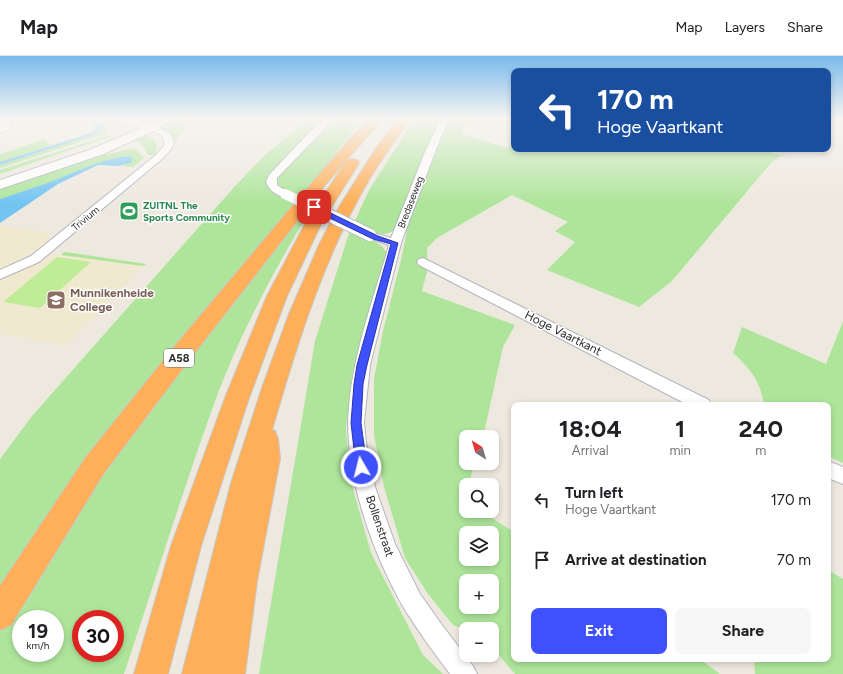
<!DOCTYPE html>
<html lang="en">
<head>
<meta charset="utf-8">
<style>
	body { margin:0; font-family:Figtree,sans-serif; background:#f6f6f6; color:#202124; height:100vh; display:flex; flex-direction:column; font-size:15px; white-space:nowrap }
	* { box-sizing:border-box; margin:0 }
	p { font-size:13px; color:#757577 }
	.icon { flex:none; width:22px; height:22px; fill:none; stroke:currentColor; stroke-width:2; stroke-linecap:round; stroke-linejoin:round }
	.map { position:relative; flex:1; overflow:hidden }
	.side { position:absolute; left:511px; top:346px; width:320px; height:260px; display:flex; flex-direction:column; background:#fff; border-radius:8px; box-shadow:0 2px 6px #0003 }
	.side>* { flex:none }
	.top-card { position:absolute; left:511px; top:12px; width:320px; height:84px; border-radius:8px; box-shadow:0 2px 6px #0003; background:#1a4fa0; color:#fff; overflow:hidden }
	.needle { width:26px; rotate:323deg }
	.buttons { position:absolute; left:459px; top:374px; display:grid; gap:8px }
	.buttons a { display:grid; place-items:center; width:40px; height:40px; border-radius:8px; background:#fff; box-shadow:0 2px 6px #0003; font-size:20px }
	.speed { position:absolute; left:12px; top:554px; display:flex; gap:8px; font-size:20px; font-weight:700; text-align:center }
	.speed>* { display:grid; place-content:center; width:52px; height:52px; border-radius:50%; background:#fff; box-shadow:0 2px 6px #0003; line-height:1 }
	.speed small { font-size:10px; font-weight:400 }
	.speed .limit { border:6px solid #d22; background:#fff; color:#111 }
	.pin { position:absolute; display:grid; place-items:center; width:34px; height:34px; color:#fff; margin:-17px; border-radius:8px; box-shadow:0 2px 6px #0006 }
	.me { position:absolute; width:44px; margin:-22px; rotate:352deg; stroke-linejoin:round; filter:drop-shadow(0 0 3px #0008) }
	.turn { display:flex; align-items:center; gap:14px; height:84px; padding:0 20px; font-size:18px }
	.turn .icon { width:52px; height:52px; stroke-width:2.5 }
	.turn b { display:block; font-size:28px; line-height:34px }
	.eta { display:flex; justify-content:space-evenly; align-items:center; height:68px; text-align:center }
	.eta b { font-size:24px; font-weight:700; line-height:28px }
	.primary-button { display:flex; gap:8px; margin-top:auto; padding:8px 20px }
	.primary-button a { flex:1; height:46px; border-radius:8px; background:#3e51fd; color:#fff; font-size:16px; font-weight:700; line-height:46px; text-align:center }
	.primary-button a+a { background:#f6f6f6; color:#202124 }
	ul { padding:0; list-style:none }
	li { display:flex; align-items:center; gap:12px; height:60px; padding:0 20px }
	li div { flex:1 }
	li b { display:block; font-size:15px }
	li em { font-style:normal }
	header { display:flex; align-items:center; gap:24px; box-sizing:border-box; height:56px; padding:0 20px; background:#fff; border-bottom:1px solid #e0e0e0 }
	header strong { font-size:19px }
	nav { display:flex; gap:22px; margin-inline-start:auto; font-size:14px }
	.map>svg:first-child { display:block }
	.education { fill:#f0e8cf }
	.green { fill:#aee59b; fill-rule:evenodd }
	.pitch { fill:#c1ec97 }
	.water { fill:#72c4f1 }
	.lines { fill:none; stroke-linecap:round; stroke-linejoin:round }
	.street-casing { stroke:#b3b4c0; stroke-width:2 }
	.secondary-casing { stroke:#b3b4c0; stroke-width:2 }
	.highway-casing { stroke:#c8c8c8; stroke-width:2 }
	.street { fill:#fff; fill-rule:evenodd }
	.secondary { fill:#fff; fill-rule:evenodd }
	.highway { fill:#ffaf59; fill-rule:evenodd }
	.street-bridge-far1-casing { stroke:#b3b4c0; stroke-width:10; stroke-linecap:butt }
	.street-bridge-casing { stroke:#b3b4c0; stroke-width:14; stroke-linecap:butt }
	.street-bridge-far1 { stroke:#fff; stroke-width:10 }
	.street-bridge { stroke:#fff; stroke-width:12 }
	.route { fill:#3e51fd; stroke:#2835a4 }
	.labels { text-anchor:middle; stroke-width:3; stroke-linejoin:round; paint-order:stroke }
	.far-street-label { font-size:10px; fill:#2d2d2d; stroke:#fff }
	.far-leisure-label { font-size:10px; font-weight:bold; fill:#27864d; stroke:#fff; text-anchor:start }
	.shield { fill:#fff; stroke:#6c6c6c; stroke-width:1 }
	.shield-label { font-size:11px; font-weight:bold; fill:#2d2d2d }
	.education-label { font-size:12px; font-weight:bold; fill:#785e54; stroke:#fff; text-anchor:start }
	.street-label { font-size:12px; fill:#2d2d2d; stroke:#fff }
</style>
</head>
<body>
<header>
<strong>Map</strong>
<nav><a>Map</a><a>Layers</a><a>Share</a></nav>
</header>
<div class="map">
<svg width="843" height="618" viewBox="0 0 843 618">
	<rect width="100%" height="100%" fill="#eee9df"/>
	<polygon class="education" points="0,170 48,176 50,197 143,210 66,290 0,277"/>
	<g class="green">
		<polygon points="91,62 104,68 105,75 107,77 0,112 0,109 100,76 102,68"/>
		<polygon points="175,62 190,62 175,86 168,76 160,72 162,68"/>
		<path d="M310,62H329L303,85L267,126C268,137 285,143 295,147L247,207L134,340L96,389L0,543V403L32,360L236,129L266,98Z"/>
		<polygon points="340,62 366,62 352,76 301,141 278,130 276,123 280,116"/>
		<path d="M415,62H441L424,97L396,173C382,184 368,174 354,167L369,134Z"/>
		<path d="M450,62H467L462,78L507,92L514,88V93H758L789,101L781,100L771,107L672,225L639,251L547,214L575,186L555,175L568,166L512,139L437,182L427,192L428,212L422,235L515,269L503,291L483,381H466V407H475L468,429H466L464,445L466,446V455H481L514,476V603H700L720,618H515L492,591V573L466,574L453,569L428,538L405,502L384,431L374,379V323L383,275L402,200L409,163L433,98ZM466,477H492V503H466ZM466,525H492V551H466Z"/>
		<polygon points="107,80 112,80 0,118 0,114"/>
		<path d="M146,80C157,82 159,90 155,99H148L141,87L134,83Z"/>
		<polygon points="44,83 50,89 71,83 0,106 0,98"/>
		<path d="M135,92L144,102L133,111L119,110H125L128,100C100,103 76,116 50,126C33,132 17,137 0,143V131L98,100Z"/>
		<path d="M305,153L309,156C273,216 238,282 214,348C182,437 154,528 124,618H0V575L81,440ZM21,563H55V597H21ZM81,563H115V597H81Z"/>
		<path d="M350,174C361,180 385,186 387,199L352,319L346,372L350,422L371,497L423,599L443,618H259L315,285Z"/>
		<polygon points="64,196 66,196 146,208 143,210 61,199"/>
		<path d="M843,265V407L828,400V349H764C761,326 750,312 733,297L742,271L826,308Z"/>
		<polygon points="828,514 843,523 843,618 755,618 754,603 828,603"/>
	</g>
	<polygon class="pitch" points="57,201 91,206 40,252 3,246"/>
	<g class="water">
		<path d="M81,62C90,62 99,63 104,71L96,78L0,109V106L91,77L97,72C93,67 86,66 81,62Z"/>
		<path d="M128,100L133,102L131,107L119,110L98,109L58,128L0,167V143C17,137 33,132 50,126C76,116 100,103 128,100Z"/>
	</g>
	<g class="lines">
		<g class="street-casing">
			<g id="street">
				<polygon points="164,62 174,62 159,71 170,78 174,86 172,92 162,103 39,206 0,223 0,214 31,200 156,99 164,90 165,86 161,79 148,71"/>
				<path d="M326,62H335L277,122V129L290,138L289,140C279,143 269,134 266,126L269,119L308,78Z"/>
				<path d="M441,62H449L435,96L401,187L370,309L364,366L366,387L375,431L395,488L420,538L442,569L473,610L477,618H450C434,597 419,576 405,554C372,497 343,416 349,350C354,295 374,241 389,189L366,181L364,179L366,177L370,176L391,182L425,96Z"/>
				<polygon points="0,63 12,68 10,73 0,76 0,70 3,69 0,68"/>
				<polygon points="423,202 709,344 711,349 688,349 419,209 417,206 419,203"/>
				<polygon points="828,405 843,411 843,428 828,422"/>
			</g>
		</g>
		<g class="secondary-casing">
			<polygon id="secondary" points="113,62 132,62 156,68 158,71 156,74 101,99 0,133 0,124 92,93 141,72 115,65"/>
		</g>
		<g class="highway-casing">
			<g id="highway">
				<polygon points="372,62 385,62 365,83 326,128 190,303 104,417 11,569 0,574 0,530 86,401 174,291 316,122 355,77"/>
				<path d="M399,62H411C397,82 383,101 370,122C324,200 297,288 272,374L275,375L278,383L280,403L257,525L245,618H182L231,427L263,329L289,258L319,189L336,156L376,92Z"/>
				<polygon points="352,103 357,104 359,107 322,166 287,240 249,342 201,490 168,618 134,618 171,490 225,342 267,240 306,166 347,104"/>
			</g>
		</g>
		<use href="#street" class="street"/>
		<use href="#secondary" class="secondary"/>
		<use href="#highway" class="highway"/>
		<g class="street-bridge-far1-casing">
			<polyline id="street-bridge-far1" points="285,138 314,152"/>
		</g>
		<g class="street-bridge-casing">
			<polyline id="street-bridge" points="312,151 370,179"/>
		</g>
		<use href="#street-bridge-far1" class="street-bridge-far1"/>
		<use href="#street-bridge" class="street-bridge"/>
	</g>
	<linearGradient id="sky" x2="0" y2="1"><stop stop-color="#79baec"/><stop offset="0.42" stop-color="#f7f5f1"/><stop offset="1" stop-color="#f7f5f1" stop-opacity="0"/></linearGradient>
	<rect width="843" height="148" fill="url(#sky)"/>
	<polygon class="route" points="311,150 316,150 378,180 398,187 367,309 363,328 361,367 367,411 365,414 361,416 357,414 356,411 351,367 354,328 357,309 391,188 373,183 311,153"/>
	<defs>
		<g id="stadium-square" transform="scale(1)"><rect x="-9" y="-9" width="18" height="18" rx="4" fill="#2e9e5b" stroke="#fff"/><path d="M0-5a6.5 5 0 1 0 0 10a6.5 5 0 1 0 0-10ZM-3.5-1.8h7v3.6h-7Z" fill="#fff"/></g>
		<g id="school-square" transform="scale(1)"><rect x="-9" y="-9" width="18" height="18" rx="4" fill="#8d6e63" stroke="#fff"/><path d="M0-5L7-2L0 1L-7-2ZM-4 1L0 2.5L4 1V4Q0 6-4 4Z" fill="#fff"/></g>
	</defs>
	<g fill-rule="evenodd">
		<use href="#stadium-square" x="129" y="155"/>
		<use href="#school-square" x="56" y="244"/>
	</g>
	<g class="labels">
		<g class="far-street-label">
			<text transform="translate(410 146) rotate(-69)" y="4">Bredaseweg</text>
			<text transform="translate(85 162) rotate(-40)" y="4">Trivium</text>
		</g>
		<g class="far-leisure-label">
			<text x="143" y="153">ZUITNL The<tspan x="143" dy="12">Sports Community</tspan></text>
		</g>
		<rect class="shield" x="164" y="293" width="30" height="18" rx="3"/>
		<g class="shield-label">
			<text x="179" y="306">A58</text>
		</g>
		<g class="education-label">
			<text x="70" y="241">Munnikenheide<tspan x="70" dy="14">College</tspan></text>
		</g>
		<g class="street-label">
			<text transform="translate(563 277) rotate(27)" y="4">Hoge Vaartkant</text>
			<text transform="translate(380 470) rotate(71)" y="4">Bollenstraat</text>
		</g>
	</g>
</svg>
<div class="buttons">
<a><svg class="needle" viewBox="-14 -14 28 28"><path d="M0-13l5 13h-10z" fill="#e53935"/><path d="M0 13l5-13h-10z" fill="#757577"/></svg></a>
<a><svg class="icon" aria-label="search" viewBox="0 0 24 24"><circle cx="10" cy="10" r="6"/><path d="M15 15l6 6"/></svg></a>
<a><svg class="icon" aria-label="layers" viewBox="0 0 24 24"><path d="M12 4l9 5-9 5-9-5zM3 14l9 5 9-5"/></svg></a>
<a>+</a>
<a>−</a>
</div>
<div class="speed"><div>19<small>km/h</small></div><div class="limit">30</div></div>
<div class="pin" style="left:314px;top:151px;background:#d93025"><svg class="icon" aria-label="arrive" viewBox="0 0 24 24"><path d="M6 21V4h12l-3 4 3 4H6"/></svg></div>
<svg class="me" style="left:361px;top:411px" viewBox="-20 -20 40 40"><circle r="17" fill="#3e51fd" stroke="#fff" stroke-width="3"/><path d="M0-11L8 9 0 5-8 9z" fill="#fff"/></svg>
<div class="top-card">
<div class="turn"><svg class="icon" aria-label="left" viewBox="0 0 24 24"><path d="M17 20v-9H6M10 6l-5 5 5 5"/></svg><div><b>170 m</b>Hoge Vaartkant</div></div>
</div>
<section class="side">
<div class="eta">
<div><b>18:04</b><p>Arrival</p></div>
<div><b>1</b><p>min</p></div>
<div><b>240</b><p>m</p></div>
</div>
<ul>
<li><svg class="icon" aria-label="left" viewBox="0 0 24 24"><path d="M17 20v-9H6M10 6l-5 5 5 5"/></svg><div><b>Turn left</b><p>Hoge Vaartkant</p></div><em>170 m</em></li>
<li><svg class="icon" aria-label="arrive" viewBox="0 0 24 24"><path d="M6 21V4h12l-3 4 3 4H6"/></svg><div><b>Arrive at destination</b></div><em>70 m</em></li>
</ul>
<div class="primary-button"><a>Exit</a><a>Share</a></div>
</section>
</div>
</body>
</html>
